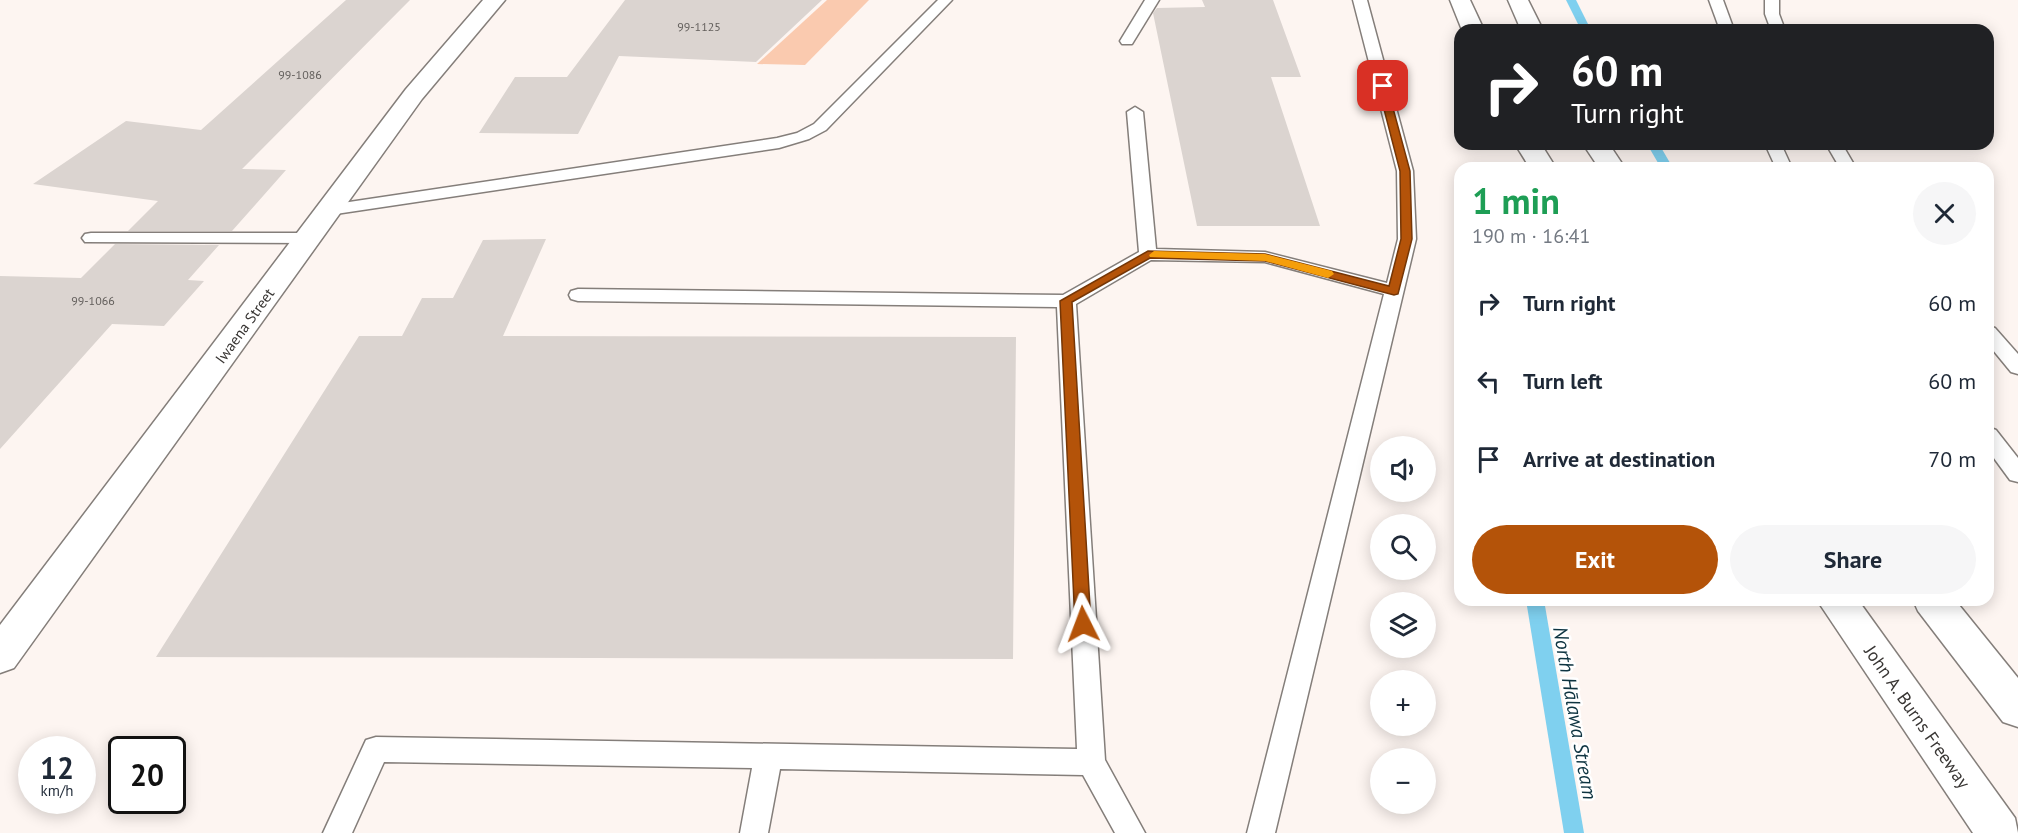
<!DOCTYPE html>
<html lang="en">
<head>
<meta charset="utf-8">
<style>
	body { margin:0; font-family:"PT Sans",sans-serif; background:#f6f6f7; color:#1f2937; height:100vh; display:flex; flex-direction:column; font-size:22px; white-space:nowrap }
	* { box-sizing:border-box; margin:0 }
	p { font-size:20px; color:#747a83 }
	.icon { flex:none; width:33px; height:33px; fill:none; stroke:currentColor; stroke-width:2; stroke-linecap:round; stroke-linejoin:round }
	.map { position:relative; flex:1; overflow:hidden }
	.drawer { position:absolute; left:1454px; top:162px; width:540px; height:444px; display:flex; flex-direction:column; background:#fff; border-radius:18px; box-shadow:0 3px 15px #0003 }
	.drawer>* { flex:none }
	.guide { position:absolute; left:1454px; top:24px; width:540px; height:126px; border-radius:18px; box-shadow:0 3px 15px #0003; background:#202124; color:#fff; overflow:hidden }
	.fabs { position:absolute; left:1370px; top:436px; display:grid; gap:12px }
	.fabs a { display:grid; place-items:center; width:66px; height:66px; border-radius:50%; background:#fff; box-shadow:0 3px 15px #0003; font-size:30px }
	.speed { position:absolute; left:18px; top:736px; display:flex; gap:12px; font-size:30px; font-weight:700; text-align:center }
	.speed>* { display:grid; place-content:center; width:78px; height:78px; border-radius:50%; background:#fff; box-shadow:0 3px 15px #0003; line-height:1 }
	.speed small { font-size:15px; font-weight:400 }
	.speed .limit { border:3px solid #111; border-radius:9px; background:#fff; color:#111 }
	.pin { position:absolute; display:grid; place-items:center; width:51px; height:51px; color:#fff; margin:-26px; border-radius:12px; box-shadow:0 3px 9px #0006 }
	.me { position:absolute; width:66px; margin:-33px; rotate:357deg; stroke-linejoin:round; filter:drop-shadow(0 0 4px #0008) }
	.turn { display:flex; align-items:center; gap:21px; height:126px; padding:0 18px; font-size:27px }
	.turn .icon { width:78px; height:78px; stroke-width:2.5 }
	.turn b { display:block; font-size:42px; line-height:51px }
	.round { display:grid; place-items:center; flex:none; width:63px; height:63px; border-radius:32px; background:#f6f6f7 }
	.head { display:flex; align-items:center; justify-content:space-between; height:102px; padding:0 18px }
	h1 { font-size:36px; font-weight:700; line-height:45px; color:#1e9e55 }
	.action { display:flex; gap:12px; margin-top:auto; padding:12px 18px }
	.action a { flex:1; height:69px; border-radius:36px; background:#b45309; color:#fff; font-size:24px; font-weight:700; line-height:69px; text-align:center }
	.action a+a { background:#f6f6f7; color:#1f2937 }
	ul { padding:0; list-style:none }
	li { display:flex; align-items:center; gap:18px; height:78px; padding:0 18px }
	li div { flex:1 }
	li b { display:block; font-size:22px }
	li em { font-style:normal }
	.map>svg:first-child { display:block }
	.green { fill:#facaaf }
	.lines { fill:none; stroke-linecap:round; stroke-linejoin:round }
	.stream { fill:#7fd0ef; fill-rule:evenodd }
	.building { fill:#dbd4d0 }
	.service-casing { stroke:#847e7a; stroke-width:3 }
	.minor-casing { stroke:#847e7a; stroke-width:3 }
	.motorway-casing { stroke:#847e7a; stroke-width:3 }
	.service { fill:#fff; fill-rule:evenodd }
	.minor { fill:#fff; fill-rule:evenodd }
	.motorway { fill:#fff; fill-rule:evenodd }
	.route { fill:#b45309; stroke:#753606; stroke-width:1.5 }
	.slow { fill:#f59e0b }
	.labels { text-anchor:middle; stroke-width:5; stroke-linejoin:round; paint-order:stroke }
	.number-label { font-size:12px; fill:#625e5b }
	.street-label { font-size:15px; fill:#393634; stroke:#fff }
	.near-street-label { font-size:18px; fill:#393634; stroke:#fff }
	.near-water-label { font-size:20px; font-style:italic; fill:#0e3441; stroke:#fff }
</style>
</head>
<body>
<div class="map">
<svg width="2018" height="833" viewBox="0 0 2018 833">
	<rect width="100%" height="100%" fill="#fdf5f1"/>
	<polygon class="green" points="827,0 869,0 805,65 757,64"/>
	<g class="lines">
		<g class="stream">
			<polygon points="1566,0 1576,0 1591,30 1581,30"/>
			<polygon points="1647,144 1659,144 1673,168 1661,168"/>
			<polygon points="1526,600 1544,600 1584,833 1564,833"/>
		</g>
	</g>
	<g class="building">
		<polygon points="346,0 410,0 242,169 286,170 232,231 128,231 158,201 33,184 126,121 201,130"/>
		<polygon points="625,0 822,0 756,62 619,56 578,134 479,133 515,77 567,77"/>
		<polygon points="1202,0 1273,0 1301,77 1271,77 1320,226 1197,226 1153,13 1157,8 1205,7"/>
		<polygon points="546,239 503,336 1016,337 1013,659 156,657 359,336 402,336 422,298 453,298 483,240"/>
		<polygon points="115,244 219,245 188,280 204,281 164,326 112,324 0,449 0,276 81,278"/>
	</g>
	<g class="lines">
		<g class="service-casing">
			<g id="service">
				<polygon points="938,0 952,0 826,130 809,139 779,148 329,215 323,214 320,210 323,206 329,205 777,138 797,133 814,124"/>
				<polygon points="1145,0 1159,0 1132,44 1122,44 1120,41"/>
				<polygon points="1353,0 1367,0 1413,171 1416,239 1275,833 1247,833 1384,294 1265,262 1151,260 1076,304 1105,760 1145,833 1115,833 1083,775 780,769 768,833 740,833 752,768 384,762 352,833 323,833 366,740 376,737 1077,749 1057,307 578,301 571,299 569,295 571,291 578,289 1063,295 1139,252 1127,112 1135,107 1143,112 1156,249 1265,252 1387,283 1398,239 1397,171"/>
				<polygon points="1709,0 1723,0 1734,30 1720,30"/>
				<polygon points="1765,0 1779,0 1779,14 1785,30 1771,30 1765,14"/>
				<polygon points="1765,144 1781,144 1792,168 1776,168"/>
				<polygon points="1826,144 1842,144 1856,168 1840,168"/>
				<polygon points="91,233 309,233 315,234 318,238 315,242 309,243 85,242 82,238 85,234"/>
				<polygon points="1988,326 1995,328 2018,354 2018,374 2011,372 1988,344"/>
				<polygon points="1988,427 1996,430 2018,458 2018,482 2010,480 1988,450"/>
			</g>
		</g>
		<g class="minor-casing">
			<polygon id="minor" points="483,0 505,0 422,99 14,668 0,673 0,625 406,89"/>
		</g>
		<g class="motorway-casing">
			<g id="motorway">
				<polygon points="1450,0 1470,0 1484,30 1462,30"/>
				<polygon points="1508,0 1528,0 1543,30 1521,30"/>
				<polygon points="1515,144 1541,144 1556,168 1530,168"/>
				<polygon points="1583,144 1609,144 1625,168 1599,168"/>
				<polygon points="1817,600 1858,600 2015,818 2018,833 1973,833"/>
				<polygon points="1913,600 1955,600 2018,678 2018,727 2003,722 1918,611"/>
			</g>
		</g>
		<use href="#service" class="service"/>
		<use href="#minor" class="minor"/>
		<use href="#motorway" class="motorway"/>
	</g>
	<polygon class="route" points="1383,83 1387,86 1410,171 1412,239 1398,294 1394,295 1265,261 1150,258 1072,302 1091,624 1089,628 1083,630 1077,628 1075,624 1060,301 1148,251 1265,254 1389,286 1401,239 1400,171 1378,86"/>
	<polygon class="slow" points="1154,251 1265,254 1332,271 1334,274 1328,278 1265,261 1150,257 1149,255"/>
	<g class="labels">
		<g class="number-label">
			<text x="699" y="31">99-1125</text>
			<text x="300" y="79">99-1086</text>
			<text x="93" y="305">99-1066</text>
		</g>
		<g class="street-label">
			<text transform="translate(245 326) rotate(-54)" y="5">Iwaena Street</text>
		</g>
		<g class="near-street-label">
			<text transform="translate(1917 717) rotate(55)" y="6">John A. Burns Freeway</text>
		</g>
		<g class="near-water-label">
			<text transform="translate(1575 713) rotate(80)" y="7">North Hālawa Stream</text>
		</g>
	</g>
</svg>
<div class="fabs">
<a><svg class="icon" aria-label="sound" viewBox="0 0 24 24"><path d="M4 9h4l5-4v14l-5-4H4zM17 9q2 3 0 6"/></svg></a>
<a><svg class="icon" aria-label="search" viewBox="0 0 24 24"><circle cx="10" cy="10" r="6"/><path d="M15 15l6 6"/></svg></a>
<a><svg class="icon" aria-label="layers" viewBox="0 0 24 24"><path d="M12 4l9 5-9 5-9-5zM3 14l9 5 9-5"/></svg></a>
<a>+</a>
<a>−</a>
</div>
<div class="speed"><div>12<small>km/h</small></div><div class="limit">20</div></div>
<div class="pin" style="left:1383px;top:86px;background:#d93025"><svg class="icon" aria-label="arrive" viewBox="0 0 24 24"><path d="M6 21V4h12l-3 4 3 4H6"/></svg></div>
<svg class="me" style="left:1083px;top:624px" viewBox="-20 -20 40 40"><path d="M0-17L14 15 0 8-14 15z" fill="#b45309" stroke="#fff" stroke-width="4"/></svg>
<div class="guide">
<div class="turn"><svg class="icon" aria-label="right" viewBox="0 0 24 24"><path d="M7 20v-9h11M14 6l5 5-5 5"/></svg><div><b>60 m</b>Turn right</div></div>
</div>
<section class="drawer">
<div class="head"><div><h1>1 min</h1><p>190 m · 16:41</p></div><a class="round"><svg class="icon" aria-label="close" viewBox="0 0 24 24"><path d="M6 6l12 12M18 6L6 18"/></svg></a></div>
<ul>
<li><svg class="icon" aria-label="right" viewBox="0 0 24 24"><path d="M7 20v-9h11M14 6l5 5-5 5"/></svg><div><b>Turn right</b></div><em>60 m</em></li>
<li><svg class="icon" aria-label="left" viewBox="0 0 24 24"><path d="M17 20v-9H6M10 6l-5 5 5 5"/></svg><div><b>Turn left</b></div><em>60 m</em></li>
<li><svg class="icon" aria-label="arrive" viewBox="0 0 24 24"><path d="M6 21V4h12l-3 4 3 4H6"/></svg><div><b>Arrive at destination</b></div><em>70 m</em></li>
</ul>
<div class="action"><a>Exit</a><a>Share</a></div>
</section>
</div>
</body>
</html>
